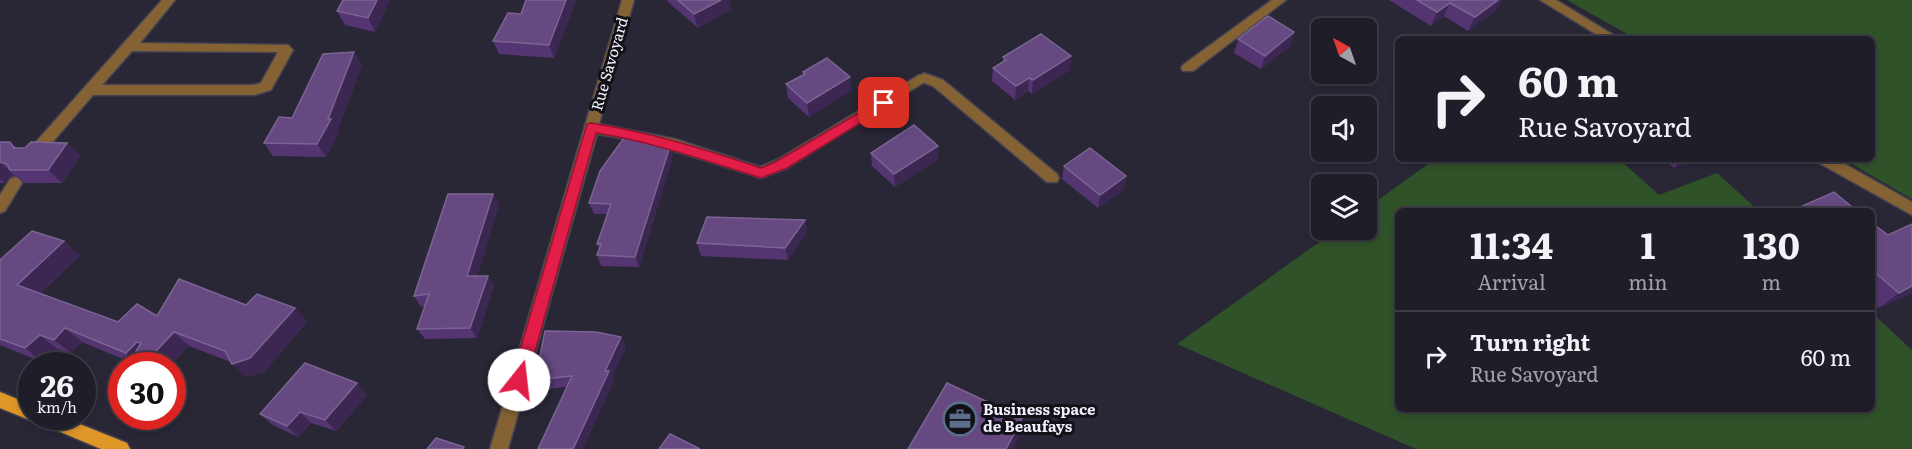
<!DOCTYPE html>
<html lang="en">
<head>
<meta charset="utf-8">
<style>
	body { margin:0; font-family:Literata,serif; background:#2c2a34; color:#f1f3f6; height:100vh; display:flex; flex-direction:column; font-size:22px; white-space:nowrap }
	* { box-sizing:border-box; margin:0 }
	p { font-size:20px; color:#a1a2a8 }
	.icon { flex:none; width:33px; height:33px; fill:none; stroke:currentColor; stroke-width:2; stroke-linecap:round; stroke-linejoin:round }
	.map { position:relative; flex:1; overflow:hidden }
	.details { position:absolute; left:1395px; top:208px; width:480px; height:204px; display:flex; flex-direction:column; background:#1f1d28; border-radius:9px; box-shadow:0 3px 9px #0003,0 0 0 2px #3c3b45 }
	.details>* { flex:none }
	.guide { position:absolute; left:1395px; top:36px; width:480px; height:126px; border-radius:9px; box-shadow:0 3px 9px #0003,0 0 0 2px #3c3b45; background:#1f1d28; color:#f1f3f6; overflow:hidden }
	.needle { width:39px; rotate:320deg }
	.fabs { position:absolute; left:1311px; top:18px; display:grid; gap:12px }
	.fabs a { display:grid; place-items:center; width:66px; height:66px; border-radius:9px; background:#1f1d28; box-shadow:0 3px 9px #0003,0 0 0 2px #3c3b45; font-size:30px }
	.speed { position:absolute; left:18px; top:352px; display:flex; gap:12px; font-size:30px; font-weight:700; text-align:center }
	.speed>* { display:grid; place-content:center; width:78px; height:78px; border-radius:50%; background:#1f1d28; box-shadow:0 3px 9px #0003,0 0 0 2px #3c3b45; line-height:1 }
	.speed small { font-size:15px; font-weight:400 }
	.speed .limit { border:9px solid #d22; background:#fff; color:#111 }
	.pin { position:absolute; display:grid; place-items:center; width:51px; height:51px; color:#fff; margin:-26px; border-radius:12px; box-shadow:0 3px 9px #0006 }
	.me { position:absolute; width:66px; margin:-33px; rotate:16deg; stroke-linejoin:round; filter:drop-shadow(0 0 4px #0008) }
	.turn { display:flex; align-items:center; gap:21px; height:126px; padding:0 24px; font-size:27px }
	.turn .icon { width:78px; height:78px; stroke-width:2.5 }
	.turn b { display:block; font-size:42px; line-height:51px }
	.eta { display:flex; justify-content:space-evenly; align-items:center; height:102px; text-align:center }
	.eta b { font-size:36px; font-weight:700; line-height:42px }
	ul { padding:0; list-style:none }
	li { display:flex; align-items:center; gap:18px; height:90px; padding:0 24px; border-top:2px solid #3c3b45 }
	li div { flex:1 }
	li b { display:block; font-size:22px }
	li em { font-style:normal }
	.map>svg:first-child { display:block }
	.green { fill:#305229 }
	.lines { fill:none; stroke-linecap:round; stroke-linejoin:round }
	.service-casing { stroke:#454352; stroke-width:3 }
	.minor-casing { stroke:#454352; stroke-width:3 }
	.primary-casing { stroke:#454352; stroke-width:3 }
	.service { fill:#846234; fill-rule:evenodd }
	.minor { fill:#846234; fill-rule:evenodd }
	.primary { fill:#df9828; fill-rule:evenodd }
	.wall { fill:#543571 }
	.shaded-wall { fill:#3c2753 }
	.building { fill:#654980; stroke:#7b6493; stroke-width:1.5 }
	.route { fill:#e11d48; stroke:#92132f; stroke-width:1.5 }
	.labels { text-anchor:middle; stroke-width:6; stroke-linejoin:round; paint-order:stroke }
	.street-label { font-size:15px; fill:#f2f1fb; stroke:#121118 }
	.poi-label { font-size:15px; font-weight:bold; fill:#f2f1fb; stroke:#121118; text-anchor:start }
</style>
</head>
<body>
<div class="map">
<svg width="1912" height="449" viewBox="0 0 1912 449">
	<rect width="100%" height="100%" fill="#292736"/>
	<g class="green">
		<polygon points="1567,0 1912,0 1912,199 1843,159 1872,159 1872,39 1636,39"/>
		<polygon points="1435,159 1619,159 1659,195 1717,173 1759,211 1398,212 1398,410 1872,410 1872,313 1912,350 1912,449 1416,449 1177,344 1336,230 1366,230 1367,208"/>
	</g>
	<g class="lines">
		<g class="service-casing">
			<g id="service">
				<polygon points="1272,0 1286,0 1193,71 1183,71 1181,68 1183,65"/>
				<polygon points="924,73 943,80 1057,174 1059,178 1057,182 1047,182 933,86 919,81 917,78"/>
			</g>
		</g>
		<g class="minor-casing">
			<g id="minor">
				<path d="M162,0H175L140,43L288,45L293,50L271,90L254,95H93L38,159H28L26,155L28,151ZM132,51L278,52L261,83L254,85H102Z"/>
				<path d="M622,0H634L599,124L675,139L760,167L777,160L919,75H929L931,78L787,168L761,178C704,160 657,143 597,134L508,449H490Z"/>
				<polygon points="1540,0 1556,0 1620,39 1604,39"/>
				<polygon points="1817,159 1836,159 1912,202 1912,215 1819,163"/>
				<polygon points="15,177 20,179 22,183 5,211 0,213 0,195 10,179"/>
			</g>
		</g>
		<g class="primary-casing">
			<polygon id="primary" points="0,392 32,405 32,417 62,417 127,443 130,449 101,449 37,422 36,419 32,421 0,408"/>
		</g>
		<use href="#service" class="service"/>
		<use href="#minor" class="minor"/>
		<use href="#primary" class="primary"/>
	</g>
	<g class="wall">
		<polygon points="343,0 390,0 375,32 345,25 337,11"/>
		<polygon points="526,0 576,0 554,58 499,54 493,41 521,14"/>
		<polygon points="667,0 729,0 731,9 698,28 668,2"/>
		<polygon points="1389,0 1502,0 1497,9 1468,31 1444,16 1431,26"/>
		<polygon points="1294,32 1290,46 1261,69 1234,53 1238,39"/>
		<polygon points="1071,56 1070,70 1032,94 1028,91 1015,100 992,81 993,68 1003,62 1003,57"/>
		<polygon points="362,65 338,129 339,132 326,157 273,156 264,143 292,118"/>
		<polygon points="803,72 851,90 809,117 788,98 786,84 803,74"/>
		<polygon points="0,142 10,142 17,148 25,148 67,143 80,156 62,183 24,183 14,175 8,178 5,183 0,183"/>
		<polygon points="871,153 938,159 895,187 872,166"/>
		<polygon points="673,156 639,267 601,266 597,255 599,248 597,244 608,214 594,214 589,203"/>
		<polygon points="1664,159 1697,159 1674,168"/>
		<polygon points="1064,166 1124,189 1098,208 1062,179"/>
		<polygon points="493,194 499,204 477,276 494,286 477,338 425,339 417,329 425,306 421,307 414,296"/>
		<polygon points="1798,208 1858,212 1794,212"/>
		<polygon points="805,220 807,232 788,260 701,256 697,243"/>
		<polygon points="1872,223 1888,235 1912,224 1912,293 1879,308 1872,302"/>
		<polygon points="80,255 40,294 118,322 157,316 246,305 295,308 307,322 264,372 246,377 231,362 189,346 130,362 82,342 71,353 57,349 42,362 0,345 0,260"/>
		<polygon points="621,337 626,347 612,376 614,381 541,390 535,380"/>
		<polygon points="357,383 367,395 336,431 311,423 298,437 273,425 260,414"/>
	</g>
	<g class="shaded-wall">
		<polygon points="377,0 390,0 375,32 368,18"/>
		<polygon points="566,0 576,0 554,58 549,45"/>
		<polygon points="721,0 729,0 731,9 698,28 694,14"/>
		<polygon points="1498,0 1502,0 1497,9 1468,31 1475,17"/>
		<polygon points="1450,3 1444,16 1431,26 1437,12"/>
		<polygon points="1294,32 1290,46 1261,69 1265,56"/>
		<polygon points="354,52 362,65 338,129 339,132 326,157 317,144"/>
		<polygon points="1071,56 1070,70 1032,94 1033,80"/>
		<polygon points="850,77 851,90 809,117 807,103"/>
		<polygon points="1029,78 1028,91 1015,100 1016,86"/>
		<polygon points="67,143 80,156 62,183 48,170"/>
		<polygon points="670,146 673,156 639,267 635,257"/>
		<polygon points="938,146 938,159 895,187 894,174"/>
		<polygon points="1682,159 1697,159 1674,168"/>
		<polygon points="0,162 14,175 8,178 5,183 0,179"/>
		<polygon points="1126,176 1124,189 1098,208 1100,195"/>
		<polygon points="493,194 499,204 474,287 467,276"/>
		<polygon points="805,220 807,232 788,260 785,248"/>
		<polygon points="64,241 80,255 34,300 17,285"/>
		<polygon points="488,276 494,286 477,338 470,328"/>
		<polygon points="1912,286 1912,293 1879,308 1899,293"/>
		<polygon points="295,308 307,322 264,372 246,377 232,364"/>
		<polygon points="65,328 82,342 71,353 54,340"/>
		<polygon points="174,332 189,346 170,366 141,366 126,353 137,342 152,355"/>
		<polygon points="40,335 57,349 42,362 25,348"/>
		<polygon points="621,337 626,347 612,376 614,381 583,449 573,449 605,371"/>
		<polygon points="357,383 367,395 336,431 325,420"/>
		<polygon points="300,412 311,423 298,437 287,426"/>
		<polygon points="1022,418 1020,436 1013,449 1006,449"/>
	</g>
	<g class="building">
		<polygon points="343,0 377,0 368,18 337,11"/>
		<polygon points="526,0 566,0 549,45 493,41 508,13 521,14"/>
		<polygon points="678,0 721,0 694,14"/>
		<polygon points="1417,0 1498,0 1475,17 1450,3 1437,12"/>
		<polygon points="1268,16 1294,32 1265,56 1238,39"/>
		<polygon points="1041,34 1071,56 1033,80 1029,78 1016,86 993,68 1006,60 1003,57"/>
		<polygon points="354,52 328,119 331,119 317,144 264,143 279,117 292,118 323,54"/>
		<polygon points="827,58 850,77 807,103 786,84 805,74 803,72"/>
		<polygon points="914,125 938,146 894,174 871,153"/>
		<polygon points="626,135 670,146 635,257 597,255 601,244 597,244 611,204 589,203 600,171"/>
		<polygon points="0,142 10,142 14,148 25,148 31,142 67,143 48,170 10,170 7,164 0,162"/>
		<polygon points="1090,148 1126,176 1100,195 1064,166"/>
		<polygon points="1834,192 1858,212 1802,212 1798,208"/>
		<polygon points="448,194 493,194 467,276 488,276 470,328 417,329 429,294 414,296"/>
		<polygon points="707,217 805,220 785,248 697,243"/>
		<polygon points="1872,223 1888,235 1912,224 1912,286 1899,293 1872,270"/>
		<polygon points="32,231 64,241 17,285 118,322 137,304 157,316 179,279 246,305 257,294 295,308 250,358 232,364 225,351 174,332 142,366 128,365 141,343 137,342 126,353 65,328 54,340 40,335 25,348 0,339 0,260"/>
		<polygon points="545,331 596,332 621,337 605,371 609,371 573,449 538,449 572,376 535,380"/>
		<polygon points="305,363 357,383 325,420 300,412 287,426 260,414"/>
		<polygon points="947,383 1022,418 1006,449 908,449"/>
		<polygon points="670,434 700,449 659,449"/>
		<polygon points="436,438 464,447 463,449 427,449"/>
	</g>
	<path class="route" d="M884,98L890,103L888,106L787,168L761,178C706,161 654,142 596,133L527,380L524,385L519,387L514,385L511,380L587,124L591,123C650,132 704,149 761,168L777,161Z"/>
	<defs>
		<g id="office-ring" transform="scale(1.725)"><circle r="9.5" fill="#121118" stroke="#5c6f8a" stroke-width="1.5"/><path d="M-6-3h4V-5.5h4V-3h4V5H-6ZM-1-4.5V-3h2v-1.5ZM-6 0V1H6V0Z" fill="#5c6f8a"/></g>
	</defs>
	<g fill-rule="evenodd">
		<use href="#office-ring" x="960" y="419"/>
	</g>
	<g class="labels">
		<g class="street-label">
			<text transform="translate(610 64) rotate(-74)" y="5">Rue Savoyard</text>
		</g>
		<g class="poi-label">
			<text x="983" y="415">Business space<tspan x="983" dy="17">de Beaufays</tspan></text>
		</g>
	</g>
</svg>
<div class="fabs">
<a><svg class="needle" viewBox="-14 -14 28 28"><path d="M0-13l5 13h-10z" fill="#e53935"/><path d="M0 13l5-13h-10z" fill="#a1a2a8"/></svg></a>
<a><svg class="icon" aria-label="sound" viewBox="0 0 24 24"><path d="M4 9h4l5-4v14l-5-4H4zM17 9q2 3 0 6"/></svg></a>
<a><svg class="icon" aria-label="layers" viewBox="0 0 24 24"><path d="M12 4l9 5-9 5-9-5zM3 14l9 5 9-5"/></svg></a>
</div>
<div class="speed"><div>26<small>km/h</small></div><div class="limit">30</div></div>
<div class="pin" style="left:884px;top:103px;background:#d93025"><svg class="icon" aria-label="arrive" viewBox="0 0 24 24"><path d="M6 21V4h12l-3 4 3 4H6"/></svg></div>
<svg class="me" style="left:519px;top:380px" viewBox="-20 -20 40 40"><circle r="19" fill="#fff"/><path d="M0-13L10 11 0 6-10 11z" fill="#e11d48"/></svg>
<div class="guide">
<div class="turn"><svg class="icon" aria-label="right" viewBox="0 0 24 24"><path d="M7 20v-9h11M14 6l5 5-5 5"/></svg><div><b>60 m</b>Rue Savoyard</div></div>
</div>
<section class="details">
<div class="eta">
<div><b>11:34</b><p>Arrival</p></div>
<div><b>1</b><p>min</p></div>
<div><b>130</b><p>m</p></div>
</div>
<ul>
<li><svg class="icon" aria-label="right" viewBox="0 0 24 24"><path d="M7 20v-9h11M14 6l5 5-5 5"/></svg><div><b>Turn right</b><p>Rue Savoyard</p></div><em>60 m</em></li>
</ul>
</section>
</div>
</body>
</html>
